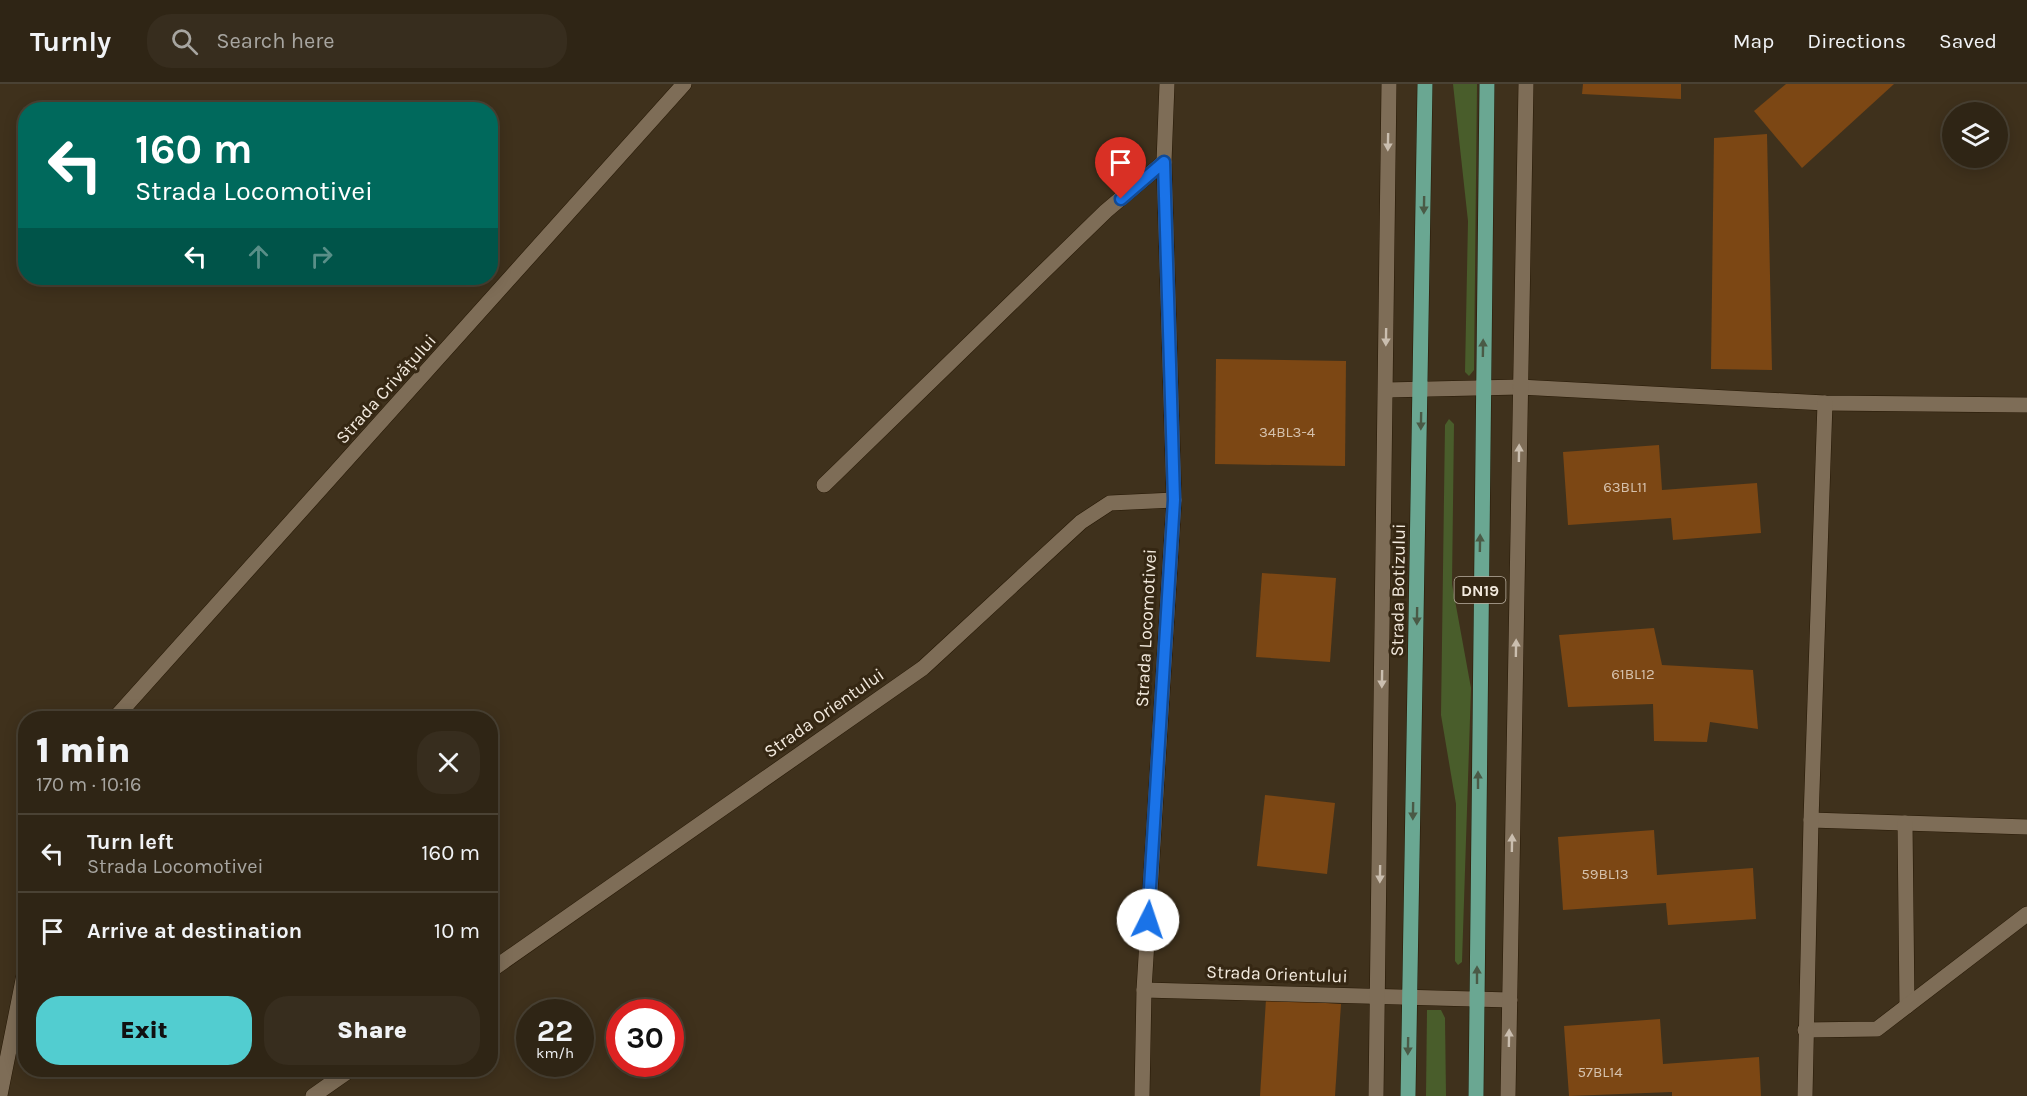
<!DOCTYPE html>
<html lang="en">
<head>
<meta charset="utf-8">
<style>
	body { margin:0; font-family:Karla,sans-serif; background:#372d1e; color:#f1f3f6; height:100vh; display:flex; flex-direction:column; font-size:22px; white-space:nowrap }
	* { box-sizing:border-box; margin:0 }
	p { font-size:20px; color:#a7a5a0 }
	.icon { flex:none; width:33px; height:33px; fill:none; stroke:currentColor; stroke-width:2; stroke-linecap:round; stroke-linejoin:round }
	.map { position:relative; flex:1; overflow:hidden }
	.details { position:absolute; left:18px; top:627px; width:480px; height:366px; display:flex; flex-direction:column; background:#2f2515; border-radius:24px; box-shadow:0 3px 15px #0003,0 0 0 2px #4a4234 }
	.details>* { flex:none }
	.top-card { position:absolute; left:18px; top:18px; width:480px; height:183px; border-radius:24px; box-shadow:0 3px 15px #0003,0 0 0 2px #4a4234; background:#00695c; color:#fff; overflow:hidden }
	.controls { position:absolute; left:1942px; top:18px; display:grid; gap:12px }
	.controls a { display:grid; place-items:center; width:66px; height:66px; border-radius:50%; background:#2f2515; box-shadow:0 3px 15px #0003,0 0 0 2px #4a4234; font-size:30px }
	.speed { position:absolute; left:516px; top:915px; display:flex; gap:12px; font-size:30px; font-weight:700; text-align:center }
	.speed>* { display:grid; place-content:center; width:78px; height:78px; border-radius:50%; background:#2f2515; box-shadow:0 3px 15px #0003,0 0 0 2px #4a4234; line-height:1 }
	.speed small { font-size:15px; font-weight:400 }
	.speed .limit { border:9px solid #d22; background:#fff; color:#111 }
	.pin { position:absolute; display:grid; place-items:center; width:51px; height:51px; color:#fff; margin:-62px -26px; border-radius:50% 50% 50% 0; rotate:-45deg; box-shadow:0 0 6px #0007 }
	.pin .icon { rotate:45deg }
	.me { position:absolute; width:66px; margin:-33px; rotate:4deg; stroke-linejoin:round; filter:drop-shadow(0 0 4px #0008) }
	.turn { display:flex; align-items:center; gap:21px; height:126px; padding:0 18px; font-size:27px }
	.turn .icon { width:78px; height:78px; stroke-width:2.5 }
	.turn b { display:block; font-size:42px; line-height:51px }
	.lanes { display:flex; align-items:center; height:57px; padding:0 18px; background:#0003; justify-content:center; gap:30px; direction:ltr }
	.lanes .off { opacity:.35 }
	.round { display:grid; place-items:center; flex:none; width:63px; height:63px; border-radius:24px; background:#372d1e }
	.headline { display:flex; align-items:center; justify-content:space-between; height:102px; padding:0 18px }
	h1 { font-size:36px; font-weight:800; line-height:45px }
	.primary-button { display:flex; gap:12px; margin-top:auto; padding:12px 18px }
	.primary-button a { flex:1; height:69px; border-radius:24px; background:#52cdd0; color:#111; font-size:24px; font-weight:800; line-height:69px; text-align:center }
	.primary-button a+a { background:#372d1e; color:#f1f3f6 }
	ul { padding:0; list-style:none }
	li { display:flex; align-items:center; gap:18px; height:78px; padding:0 18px; border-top:2px solid #4a4234 }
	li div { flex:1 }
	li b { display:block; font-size:22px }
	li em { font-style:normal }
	header { display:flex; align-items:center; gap:36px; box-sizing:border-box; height:84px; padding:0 30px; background:#2f2515; border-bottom:2px solid #4a4234 }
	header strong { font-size:28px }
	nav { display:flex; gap:33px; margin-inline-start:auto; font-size:21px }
	.search { width:420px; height:54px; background:#372d1e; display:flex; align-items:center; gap:15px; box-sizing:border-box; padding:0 21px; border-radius:24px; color:#a7a5a0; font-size:22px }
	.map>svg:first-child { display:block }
	.green { fill:#495d2b }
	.building { fill:#7c4714 }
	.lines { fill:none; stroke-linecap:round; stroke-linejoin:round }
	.lane-casing { stroke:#261805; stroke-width:16 }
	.street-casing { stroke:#261805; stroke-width:16 }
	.primary-casing { stroke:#261805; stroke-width:16 }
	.lane { stroke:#7e6d57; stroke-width:15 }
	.street { stroke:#7e6d57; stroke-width:15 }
	.primary { stroke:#6aa792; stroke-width:15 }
	.oneway { fill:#cabeaf }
	.oneway2 { fill:#4a5a46 }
	.route-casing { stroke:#114b97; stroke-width:15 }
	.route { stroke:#1a73e8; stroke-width:10 }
	.labels { text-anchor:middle; stroke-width:6; stroke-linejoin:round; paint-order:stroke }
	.number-label { font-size:15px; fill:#d5c1ac }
	.shield { fill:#352713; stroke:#bab0a1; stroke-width:1.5 }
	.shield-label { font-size:16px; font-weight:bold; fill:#f3eade }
	.street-label { font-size:18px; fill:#f3eade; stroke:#352713 }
</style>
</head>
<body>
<header>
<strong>Turnly</strong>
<div class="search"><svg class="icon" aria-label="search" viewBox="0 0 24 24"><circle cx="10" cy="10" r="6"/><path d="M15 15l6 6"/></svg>Search here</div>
<nav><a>Map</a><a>Directions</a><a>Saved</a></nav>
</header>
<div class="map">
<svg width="2027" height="1012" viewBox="0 0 2027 1012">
	<rect width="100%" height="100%" fill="#3f311c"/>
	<g class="green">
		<polygon points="1453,0 1477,0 1474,286 1469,292 1465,288 1468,137"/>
		<polygon points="1449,335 1454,340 1452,500 1471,604 1462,878 1458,881 1455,877 1456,720 1441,631 1445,341"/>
		<polygon points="1427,926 1441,926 1445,934 1446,1012 1426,1012"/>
	</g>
	<g class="building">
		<polygon points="1583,0 1681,0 1681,15 1582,10"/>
		<polygon points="1786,0 1894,0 1802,84 1754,27"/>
		<polygon points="1767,50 1772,286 1711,285 1714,54"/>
		<polygon points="1216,275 1346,277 1345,382 1215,380"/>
		<polygon points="1659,361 1662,406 1757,399 1761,449 1673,456 1671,434 1568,441 1563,368"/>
		<polygon points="1262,489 1336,494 1330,578 1256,573"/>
		<polygon points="1654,544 1662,581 1753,586 1758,645 1710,638 1707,658 1654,657 1653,620 1568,623 1559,551"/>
		<polygon points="1265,711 1335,719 1327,790 1257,782"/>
		<polygon points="1654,746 1657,791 1753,784 1756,835 1668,841 1666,819 1563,826 1558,753"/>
		<polygon points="1266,915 1341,920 1335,1012 1260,1012"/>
		<polygon points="1660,935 1663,980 1759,973 1761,1012 1672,1012 1672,1008 1569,1012 1564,942"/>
	</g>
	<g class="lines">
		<g class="lane-casing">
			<g id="lane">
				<polyline points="1386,306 1520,303"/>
				<polyline points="1811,736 2027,743"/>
				<polyline points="1905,739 1907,922"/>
				<polyline points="1805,946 1877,945 2027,830"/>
			</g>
		</g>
		<g class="street-casing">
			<g id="street">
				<polyline points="1520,303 1825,319 2027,321"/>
				<polyline points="824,401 1106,127 1164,78"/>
				<polyline points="115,634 684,0"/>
				<polyline points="490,887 923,584 1081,438 1110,419 1174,416"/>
				<polyline points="1144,906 1510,916"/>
				<polyline points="0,1011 26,881"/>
				<polyline points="313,1012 350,986"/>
				<polyline points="1142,1012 1144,906 1174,416 1164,78 1167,0"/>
				<polyline points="1376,1012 1389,0"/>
				<polyline points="1508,1012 1526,0"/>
				<polyline points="1805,1012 1811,736 1825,319"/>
			</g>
		</g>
		<g class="primary-casing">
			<g id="primary">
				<polyline points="1408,1012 1425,0"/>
				<polyline points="1476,1012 1487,0"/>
			</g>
		</g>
		<use href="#lane" class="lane"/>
		<use href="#street" class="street"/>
		<use href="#primary" class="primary"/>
	</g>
	<defs><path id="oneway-solid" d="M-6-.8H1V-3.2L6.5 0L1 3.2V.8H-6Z" transform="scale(1.5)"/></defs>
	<g class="oneway">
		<use href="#oneway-solid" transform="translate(1388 58) rotate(91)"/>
		<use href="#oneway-solid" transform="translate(1386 253) rotate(91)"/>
		<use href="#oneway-solid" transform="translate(1519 369) rotate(-89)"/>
		<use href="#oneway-solid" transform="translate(1516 564) rotate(-89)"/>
		<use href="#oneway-solid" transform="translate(1382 595) rotate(91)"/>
		<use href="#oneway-solid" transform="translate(1512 759) rotate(-89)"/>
		<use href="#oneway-solid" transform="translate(1380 790) rotate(91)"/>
		<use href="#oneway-solid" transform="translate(1509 954) rotate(-89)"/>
	</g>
	<g class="oneway2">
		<use href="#oneway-solid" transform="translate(1424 121) rotate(91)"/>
		<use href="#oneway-solid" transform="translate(1483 264) rotate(-89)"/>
		<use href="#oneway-solid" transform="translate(1421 337) rotate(91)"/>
		<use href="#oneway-solid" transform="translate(1480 459) rotate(-89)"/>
		<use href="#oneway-solid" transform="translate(1417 532) rotate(91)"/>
		<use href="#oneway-solid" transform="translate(1478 696) rotate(-90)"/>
		<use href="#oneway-solid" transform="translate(1413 727) rotate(91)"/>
		<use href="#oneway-solid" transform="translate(1477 891) rotate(-90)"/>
		<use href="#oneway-solid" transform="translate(1408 962) rotate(91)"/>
	</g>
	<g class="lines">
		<g class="route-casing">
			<polyline id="route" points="1121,115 1164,78 1174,416 1148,836"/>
		</g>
		<use href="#route" class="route"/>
	</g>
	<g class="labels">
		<g class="number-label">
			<text x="1287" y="353">34BL3-4</text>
			<text x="1625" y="408">63BL11</text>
			<text x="1633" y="595">61BL12</text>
			<text x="1605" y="795">59BL13</text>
			<text x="1600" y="993">57BL14</text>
		</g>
		<rect class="shield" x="1454.5" y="493" width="51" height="26" rx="4.5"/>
		<g class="shield-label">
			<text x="1480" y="512">DN19</text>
		</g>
		<g class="street-label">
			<text transform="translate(386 305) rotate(-48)" y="6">Strada Crivățului</text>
			<text transform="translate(1398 506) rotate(-89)" y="6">Strada Botizului</text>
			<text transform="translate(1146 544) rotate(-87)" y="6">Strada Locomotivei</text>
			<text transform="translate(824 629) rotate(-35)" y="6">Strada Orientului</text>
			<text transform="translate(1277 890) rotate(2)" y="6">Strada Orientului</text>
		</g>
	</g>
</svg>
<div class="controls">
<a><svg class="icon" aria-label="layers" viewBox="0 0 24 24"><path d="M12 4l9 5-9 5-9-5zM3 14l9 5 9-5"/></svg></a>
</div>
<div class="speed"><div>22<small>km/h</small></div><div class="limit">30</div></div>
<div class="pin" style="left:1121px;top:115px;background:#d93025"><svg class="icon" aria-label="arrive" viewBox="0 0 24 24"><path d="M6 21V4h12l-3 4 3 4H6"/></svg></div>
<svg class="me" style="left:1148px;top:836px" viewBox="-20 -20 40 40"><circle r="19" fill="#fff"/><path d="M0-13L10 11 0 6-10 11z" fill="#1a73e8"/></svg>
<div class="top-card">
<div class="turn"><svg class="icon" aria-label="left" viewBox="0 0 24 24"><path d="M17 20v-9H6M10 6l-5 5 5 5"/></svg><div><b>160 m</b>Strada Locomotivei</div></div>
<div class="lanes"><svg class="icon" aria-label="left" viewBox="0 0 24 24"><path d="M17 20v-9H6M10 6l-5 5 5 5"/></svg><svg class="icon off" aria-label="ahead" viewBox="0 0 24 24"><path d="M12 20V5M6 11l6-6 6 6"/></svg><svg class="icon off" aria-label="right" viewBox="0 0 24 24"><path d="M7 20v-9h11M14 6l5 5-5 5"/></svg></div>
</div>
<section class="details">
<div class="headline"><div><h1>1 min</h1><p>170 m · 10:16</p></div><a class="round"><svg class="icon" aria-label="close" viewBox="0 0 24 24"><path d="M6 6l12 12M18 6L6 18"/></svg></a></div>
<ul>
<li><svg class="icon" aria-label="left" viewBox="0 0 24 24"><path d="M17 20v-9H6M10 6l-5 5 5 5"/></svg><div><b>Turn left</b><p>Strada Locomotivei</p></div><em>160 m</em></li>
<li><svg class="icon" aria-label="arrive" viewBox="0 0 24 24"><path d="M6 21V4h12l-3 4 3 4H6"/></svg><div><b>Arrive at destination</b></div><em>10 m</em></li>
</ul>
<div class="primary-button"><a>Exit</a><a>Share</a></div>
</section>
</div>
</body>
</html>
